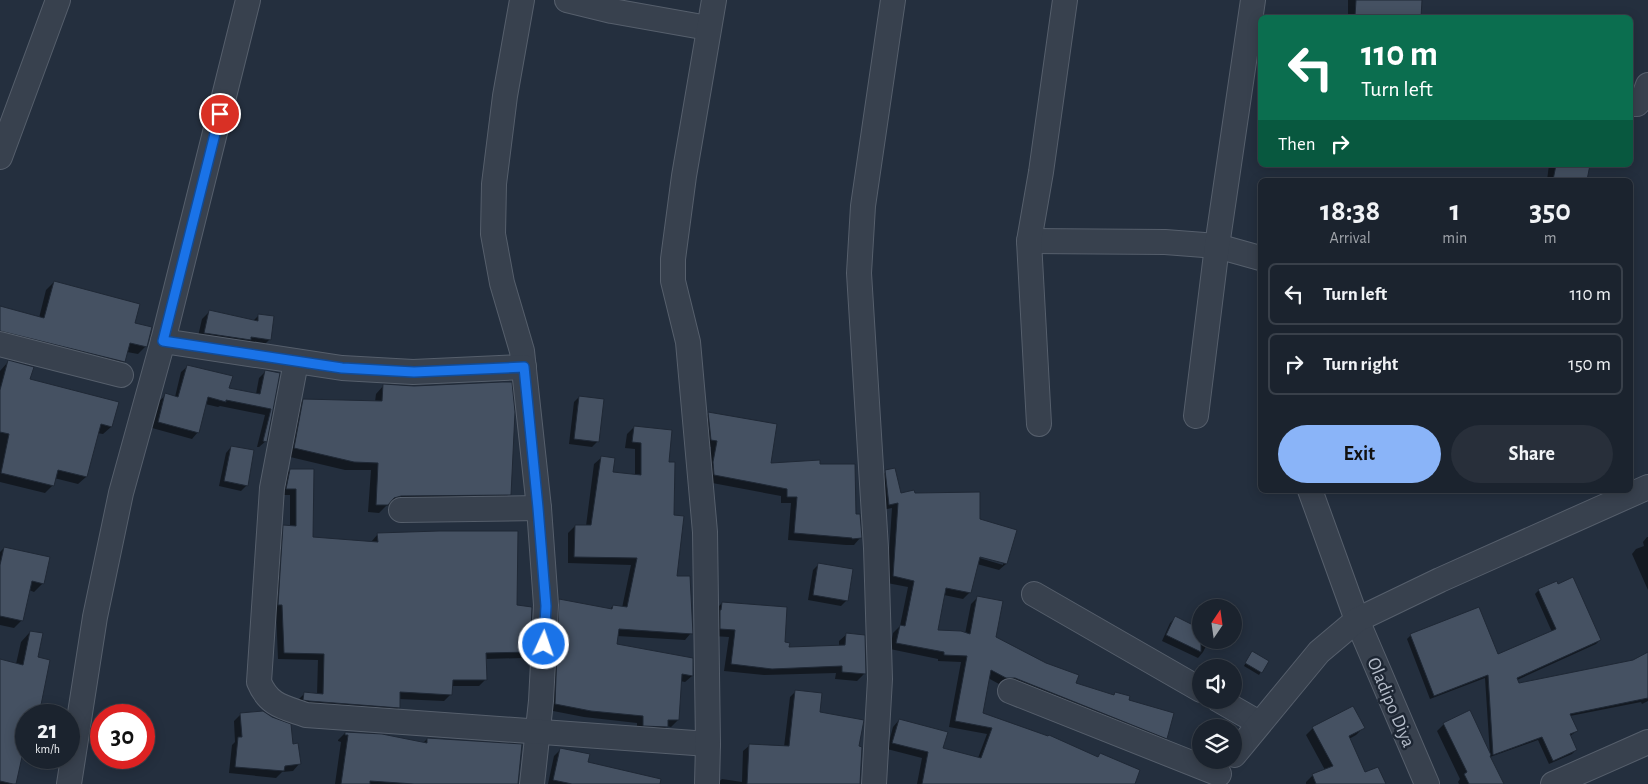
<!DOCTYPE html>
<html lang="en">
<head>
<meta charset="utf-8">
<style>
	body { margin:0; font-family:"Alegreya Sans",sans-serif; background:#282f3a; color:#f1f3f6; height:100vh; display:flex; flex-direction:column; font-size:19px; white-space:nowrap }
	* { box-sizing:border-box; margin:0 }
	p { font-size:16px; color:#a0a4aa }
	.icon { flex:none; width:28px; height:28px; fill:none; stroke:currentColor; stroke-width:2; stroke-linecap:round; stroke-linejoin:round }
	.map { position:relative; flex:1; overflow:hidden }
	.drawer { position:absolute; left:1258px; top:178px; width:375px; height:315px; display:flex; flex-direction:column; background:#1b232e; border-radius:8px; box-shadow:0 2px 12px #0003,0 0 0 1px #39404a }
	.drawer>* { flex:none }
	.top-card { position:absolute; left:1258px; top:15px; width:375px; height:152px; border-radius:8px; box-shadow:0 2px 12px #0003,0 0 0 1px #39404a; background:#0b6e4f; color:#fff; overflow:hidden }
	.needle { width:32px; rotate:13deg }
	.tools { position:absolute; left:1192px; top:599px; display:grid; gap:10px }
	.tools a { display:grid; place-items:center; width:50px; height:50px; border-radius:50%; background:#1b232e; box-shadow:0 2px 12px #0003,0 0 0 1px #39404a; font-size:25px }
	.speed { position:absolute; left:15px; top:704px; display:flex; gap:10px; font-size:25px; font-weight:700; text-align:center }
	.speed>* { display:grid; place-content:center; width:65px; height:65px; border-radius:50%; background:#1b232e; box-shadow:0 2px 12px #0003,0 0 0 1px #39404a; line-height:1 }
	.speed small { font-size:12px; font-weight:400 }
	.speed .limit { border:8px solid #d22; background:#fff; color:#111 }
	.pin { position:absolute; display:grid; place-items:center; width:42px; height:42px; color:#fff; margin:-21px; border:2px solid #fff; border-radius:50%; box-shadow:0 1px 5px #0007 }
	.me { position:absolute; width:55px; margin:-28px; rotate:3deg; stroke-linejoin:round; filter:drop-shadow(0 0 4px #0008) }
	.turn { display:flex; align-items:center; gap:18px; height:105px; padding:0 20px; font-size:22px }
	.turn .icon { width:65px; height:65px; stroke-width:2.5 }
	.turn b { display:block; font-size:35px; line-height:42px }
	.then { display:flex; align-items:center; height:48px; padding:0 20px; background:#0003; gap:10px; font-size:19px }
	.eta { display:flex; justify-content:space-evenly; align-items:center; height:85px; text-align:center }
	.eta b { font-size:30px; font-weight:700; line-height:35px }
	.primary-button { display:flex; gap:10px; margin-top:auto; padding:10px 20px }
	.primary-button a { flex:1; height:58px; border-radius:30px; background:#8ab4f8; color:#111; font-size:20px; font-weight:700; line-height:58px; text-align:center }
	.primary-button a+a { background:#282f3a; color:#f1f3f6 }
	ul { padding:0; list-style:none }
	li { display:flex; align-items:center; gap:15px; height:62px; margin:0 10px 8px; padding:0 10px; border:2px solid #39404a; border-radius:8px }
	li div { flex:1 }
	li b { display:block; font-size:19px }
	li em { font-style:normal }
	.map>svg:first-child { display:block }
	.shadow { fill:#0007; fill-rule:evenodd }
	.building { fill:#455162; stroke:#1f2835 }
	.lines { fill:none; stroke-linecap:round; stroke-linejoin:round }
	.minor-casing { stroke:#565f6c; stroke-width:26 }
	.minor { stroke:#38414e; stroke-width:24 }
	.route-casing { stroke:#114b97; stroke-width:12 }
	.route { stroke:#1a73e8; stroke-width:9 }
	.labels { text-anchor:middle; stroke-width:5; stroke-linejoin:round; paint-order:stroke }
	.street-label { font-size:19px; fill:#b4bcc9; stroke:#1d2633 }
</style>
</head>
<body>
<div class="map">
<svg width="1648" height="784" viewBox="0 0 1648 784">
	<rect width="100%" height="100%" fill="#242f3e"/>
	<g class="shadow">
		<rect x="1348" y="0" width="73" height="18"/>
		<polygon points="1549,165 1589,165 1586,180 1547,180"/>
		<polygon points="54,282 134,324 146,346 138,354 127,352 124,362 116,370 0,340 0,308 39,318 46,290"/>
		<polygon points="209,312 253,321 259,315 270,339 262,347 197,341 202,319"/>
		<polygon points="8,362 29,380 117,403 111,427 103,434 97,433 86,477 78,484 54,478 53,485 45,493 0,482 0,371"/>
		<polygon points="188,366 228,389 256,394 259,378 265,372 279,374 266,441 259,447 257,447 265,415 220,406 218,407 205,404 198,432 192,439 152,428 159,401 166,395 175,397 181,372"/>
		<polygon points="384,385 414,387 509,494 501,502 392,504 386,506 379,513 368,512 371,470 345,470 286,456 295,409 303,400 375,402 376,394"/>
		<polygon points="579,397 598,441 592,447 569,444 574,402"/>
		<polygon points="709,414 770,464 819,466 860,538 854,545 846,545 788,540 791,503 781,503 781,496 707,482 706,470 711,447 704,446 702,420"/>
		<polygon points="634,427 667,463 673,517 676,578 691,633 685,640 617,636 616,645 692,676 685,682 680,681 678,720 671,727 667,726 660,733 637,732 637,723 584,717 548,710 553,607 560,600 609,610 613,606 622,608 631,565 568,563 568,533 575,526 586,526 594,464 601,458 612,473 635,476 635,449 625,448 627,434"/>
		<polygon points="231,447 247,485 241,491 219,486 226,453"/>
		<polygon points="290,470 312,538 371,542 378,534 516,606 529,652 522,658 485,659 486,679 479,686 451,686 451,694 444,701 399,699 399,707 392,714 297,706 298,700 305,693 317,695 318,660 278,659 276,611 277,533 284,526 290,527 290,495 280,495 284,476"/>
		<path d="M886,472L900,495H914L979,520L1006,564L999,570L977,564L970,592L963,599L944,595L936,631L965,634L971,604L978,597L994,638L1075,684L1113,695L1115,693L1127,701L1166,738L1159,744L1008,684H999L988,678L981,714L1097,758L1100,755L1133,784H917L922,758L887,749L893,727L899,720L942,749L978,758L987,734L949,727L961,662L938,661V659L890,649L893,633L900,626L908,587L887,583L892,508L882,510L879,478ZM974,554L1003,562V565L973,556Z"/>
		<polygon points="1647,537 1648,537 1648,590 1632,554 1636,549 1644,546 1643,542"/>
		<polygon points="4,548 43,583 34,592 29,590 22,620 14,628 0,625 0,552"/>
		<polygon points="818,565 847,600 841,606 808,600 813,570"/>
		<polygon points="1539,590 1600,640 1596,644 1517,680 1518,684 1633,661 1648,653 1648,701 1642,704 1641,702 1570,716 1577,731 1570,736 1576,750 1572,754 1549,764 1538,740 1490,757 1503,784 1459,784 1458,782 1460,779 1437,731 1444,724 1490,755 1485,678 1430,699 1407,639 1411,635 1497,656 1552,632 1535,594"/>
		<polygon points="722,603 783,643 788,648 839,646 839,641 847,634 864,636 864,674 857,681 835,679 836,673 764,675 724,671 729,637 713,636 715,610"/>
		<polygon points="1175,618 1201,630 1201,640 1209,640 1203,652 1198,658 1162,641 1170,623"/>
		<polygon points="30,632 37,658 39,715 26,715 26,743 24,746 15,784 0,784 0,660 16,664 21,642"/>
		<polygon points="1250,655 1267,662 1259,675 1244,666"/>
		<polygon points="796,691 857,747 858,784 716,784 722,779 742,782 743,751 750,745 784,747 790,697"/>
		<polygon points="241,714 292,745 299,764 293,771 282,772 276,778 229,773 232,745 235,742 234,721"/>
		<polygon points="1313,728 1363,728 1356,735 1349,739 1365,774 1384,784 1306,784 1306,782 1313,775 1325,770 1306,735"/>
		<polygon points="345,733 422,744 427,739 517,784 335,784 341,742 338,741 338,740"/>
		<polygon points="561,749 587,762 636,784 548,784 554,756"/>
	</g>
	<g class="building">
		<polygon points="1356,0 1422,0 1421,18 1355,16"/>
		<polygon points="1556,165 1590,165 1587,180 1553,180"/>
		<polygon points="54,281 140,304 135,323 152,327 147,347 130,343 125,362 0,331 0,306 44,318"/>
		<polygon points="209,310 258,321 258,314 274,316 271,340 251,337 251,340 204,333"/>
		<polygon points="8,360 34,367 30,379 119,402 112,427 101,424 87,477 58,470 54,486 1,473 9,434 0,432 0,390"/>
		<polygon points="187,365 233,376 229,388 260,394 265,370 280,373 267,442 263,441 271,409 226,400 226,402 208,397 199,433 158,422 165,393 178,397"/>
		<polygon points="502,382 512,382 515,412 511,495 401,496 394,498 388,505 376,505 378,463 354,462 294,448 303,399 382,401 383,384 414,386"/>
		<polygon points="579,396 604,399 599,442 574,439"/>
		<polygon points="708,412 777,424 771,463 820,460 820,464 855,464 856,514 860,514 862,538 852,539 852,538 794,533 797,497 787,497 787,489 714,475 713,462 717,441 711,440"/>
		<polygon points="634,426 672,430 669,462 675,462 674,515 684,516 677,576 690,576 693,634 619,629 617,644 693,658 693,676 682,674 679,720 668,720 668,727 643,726 643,716 591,711 555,704 559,599 612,609 613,605 627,607 637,558 574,557 575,525 591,525 601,456 615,458 613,472 641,475 641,443 632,442"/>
		<polygon points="231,446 254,450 248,486 224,481"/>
		<polygon points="895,468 901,493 914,490 915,493 980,492 980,519 1017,530 1007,564 980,557 971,593 946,588 938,630 961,631 970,634 977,596 1003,601 996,637 1046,663 1079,675 1076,683 1114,695 1115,692 1130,696 1129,700 1174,713 1167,739 1015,678 1006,678 991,670 983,713 1048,736 1049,735 1098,757 1100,753 1140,770 1135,784 922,784 928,752 892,743 899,719 948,732 943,748 981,758 992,728 955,721 967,656 944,655 944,652 896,643 900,625 905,626 914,581 893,576 898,503 889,505 885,470"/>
		<polygon points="290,469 314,469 313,537 378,542 377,533 439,531 518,531 517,605 532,607 530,652 486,653 487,680 453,680 452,695 400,692 400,708 309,701 303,700 304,692 323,694 324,654 284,653 282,605 278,605 283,525 296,526 296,489 286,489"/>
		<polygon points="4,547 50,557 44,584 32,581 23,621 0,616 0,565"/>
		<polygon points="818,563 853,569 848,601 813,595"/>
		<polygon points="1573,577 1601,640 1517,678 1519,683 1633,660 1648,652 1648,698 1570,714 1578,731 1570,734 1577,750 1553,761 1542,737 1493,755 1488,675 1434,696 1410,634 1479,607 1498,654 1556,629 1538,589 1557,581 1558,584"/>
		<polygon points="722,602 787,607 785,642 790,643 789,647 845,645 846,633 865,635 866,674 842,672 842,666 772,669 731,664 735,630 720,629 720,610 721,610"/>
		<polygon points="1175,616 1201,629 1201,652 1166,635"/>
		<polygon points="30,631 43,633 38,657 50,660 39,715 26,715 26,739 16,784 13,784 0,781 0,659 23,665"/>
		<polygon points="1252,651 1269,661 1262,673 1245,663"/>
		<polygon points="795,690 822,693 820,712 864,720 859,746 862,747 860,784 747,784 749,744 789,746"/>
		<polygon points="1353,706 1365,728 1349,736 1365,772 1378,767 1386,784 1316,784 1312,774 1333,766 1312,727"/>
		<polygon points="1470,710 1491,755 1490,756 1504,784 1469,784 1464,774 1467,772 1443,723"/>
		<polygon points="263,711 272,717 291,724 293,744 298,743 301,764 285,766 284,771 235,767 238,737 242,737 240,713"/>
		<polygon points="345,732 382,734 427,743 427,738 522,744 518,784 414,784 370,781 370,784 341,784 348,735 345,735"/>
		<polygon points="560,748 590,754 588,762 661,779 660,784 572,784 553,780"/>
	</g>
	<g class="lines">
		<g class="minor-casing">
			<g id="minor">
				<polyline points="522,0 505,96 494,184 493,234 502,283 522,351 539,508 546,605 541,701 532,784"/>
				<polyline points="567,0 612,11 708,28"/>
				<polyline points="1630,104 1637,104 1644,96 1648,85"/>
				<polyline points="0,157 58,0"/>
				<polyline points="1029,241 1165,242 1217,246 1260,258"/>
				<polyline points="163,341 342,368 413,372 524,367"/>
				<polyline points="0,344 121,375"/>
				<path d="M296,362L272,488L259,682C269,706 284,707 306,715L708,744"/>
				<polyline points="1196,416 1217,246 1253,0"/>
				<polyline points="1039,424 1029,241 1041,172 1065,0"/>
				<polyline points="1310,490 1357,620 1427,784"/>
				<polyline points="401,510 539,508"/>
				<polyline points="1034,594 1201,690"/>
				<polyline points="1010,691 1219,774"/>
				<polyline points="1219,700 1259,723"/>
				<polyline points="1234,755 1319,652 1357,620 1440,580 1648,487"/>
				<polyline points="69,784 95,617 121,493 163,341 248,0"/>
				<polyline points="707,784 708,744 705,532 688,342 673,281 673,259 684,176 714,0"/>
				<polyline points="874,784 880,679 876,548 859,273 863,206 893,0"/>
				<polyline points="1553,784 1648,742"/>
			</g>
		</g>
		<use href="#minor" class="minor"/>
	</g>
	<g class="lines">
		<g class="route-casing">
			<polyline id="route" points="220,114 163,341 342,368 414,372 524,367 538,508 546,606 544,644"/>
		</g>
		<use href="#route" class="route"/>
	</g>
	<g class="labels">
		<g class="street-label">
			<text transform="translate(1392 702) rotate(67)" y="7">Oladipo Diya</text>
		</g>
	</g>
</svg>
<div class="tools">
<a><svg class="needle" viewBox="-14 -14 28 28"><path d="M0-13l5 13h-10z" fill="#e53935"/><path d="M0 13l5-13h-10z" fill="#a0a4aa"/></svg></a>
<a><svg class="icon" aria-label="sound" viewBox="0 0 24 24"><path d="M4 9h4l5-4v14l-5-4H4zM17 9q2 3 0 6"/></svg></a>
<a><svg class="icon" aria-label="layers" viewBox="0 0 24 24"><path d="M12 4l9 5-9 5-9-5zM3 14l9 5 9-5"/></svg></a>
</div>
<div class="speed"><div>21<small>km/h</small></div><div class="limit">30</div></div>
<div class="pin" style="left:220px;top:114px;background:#d93025"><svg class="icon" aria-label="arrive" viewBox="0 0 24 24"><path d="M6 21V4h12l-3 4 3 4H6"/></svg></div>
<svg class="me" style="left:544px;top:644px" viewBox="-20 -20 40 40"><circle r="17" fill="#1a73e8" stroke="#fff" stroke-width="3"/><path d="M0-11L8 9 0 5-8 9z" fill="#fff"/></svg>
<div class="top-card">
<div class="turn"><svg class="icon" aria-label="left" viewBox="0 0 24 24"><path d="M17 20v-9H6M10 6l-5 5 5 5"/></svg><div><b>110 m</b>Turn left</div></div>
<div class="then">Then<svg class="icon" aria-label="right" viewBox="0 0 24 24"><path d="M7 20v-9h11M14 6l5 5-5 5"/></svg></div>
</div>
<section class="drawer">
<div class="eta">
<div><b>18:38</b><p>Arrival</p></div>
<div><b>1</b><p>min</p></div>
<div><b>350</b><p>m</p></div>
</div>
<ul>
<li><svg class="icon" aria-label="left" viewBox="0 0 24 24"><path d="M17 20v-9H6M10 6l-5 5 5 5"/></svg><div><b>Turn left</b></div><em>110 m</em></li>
<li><svg class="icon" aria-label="right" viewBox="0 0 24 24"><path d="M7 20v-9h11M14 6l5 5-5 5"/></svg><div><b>Turn right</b></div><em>150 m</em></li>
</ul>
<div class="primary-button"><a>Exit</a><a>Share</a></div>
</section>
</div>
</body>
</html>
